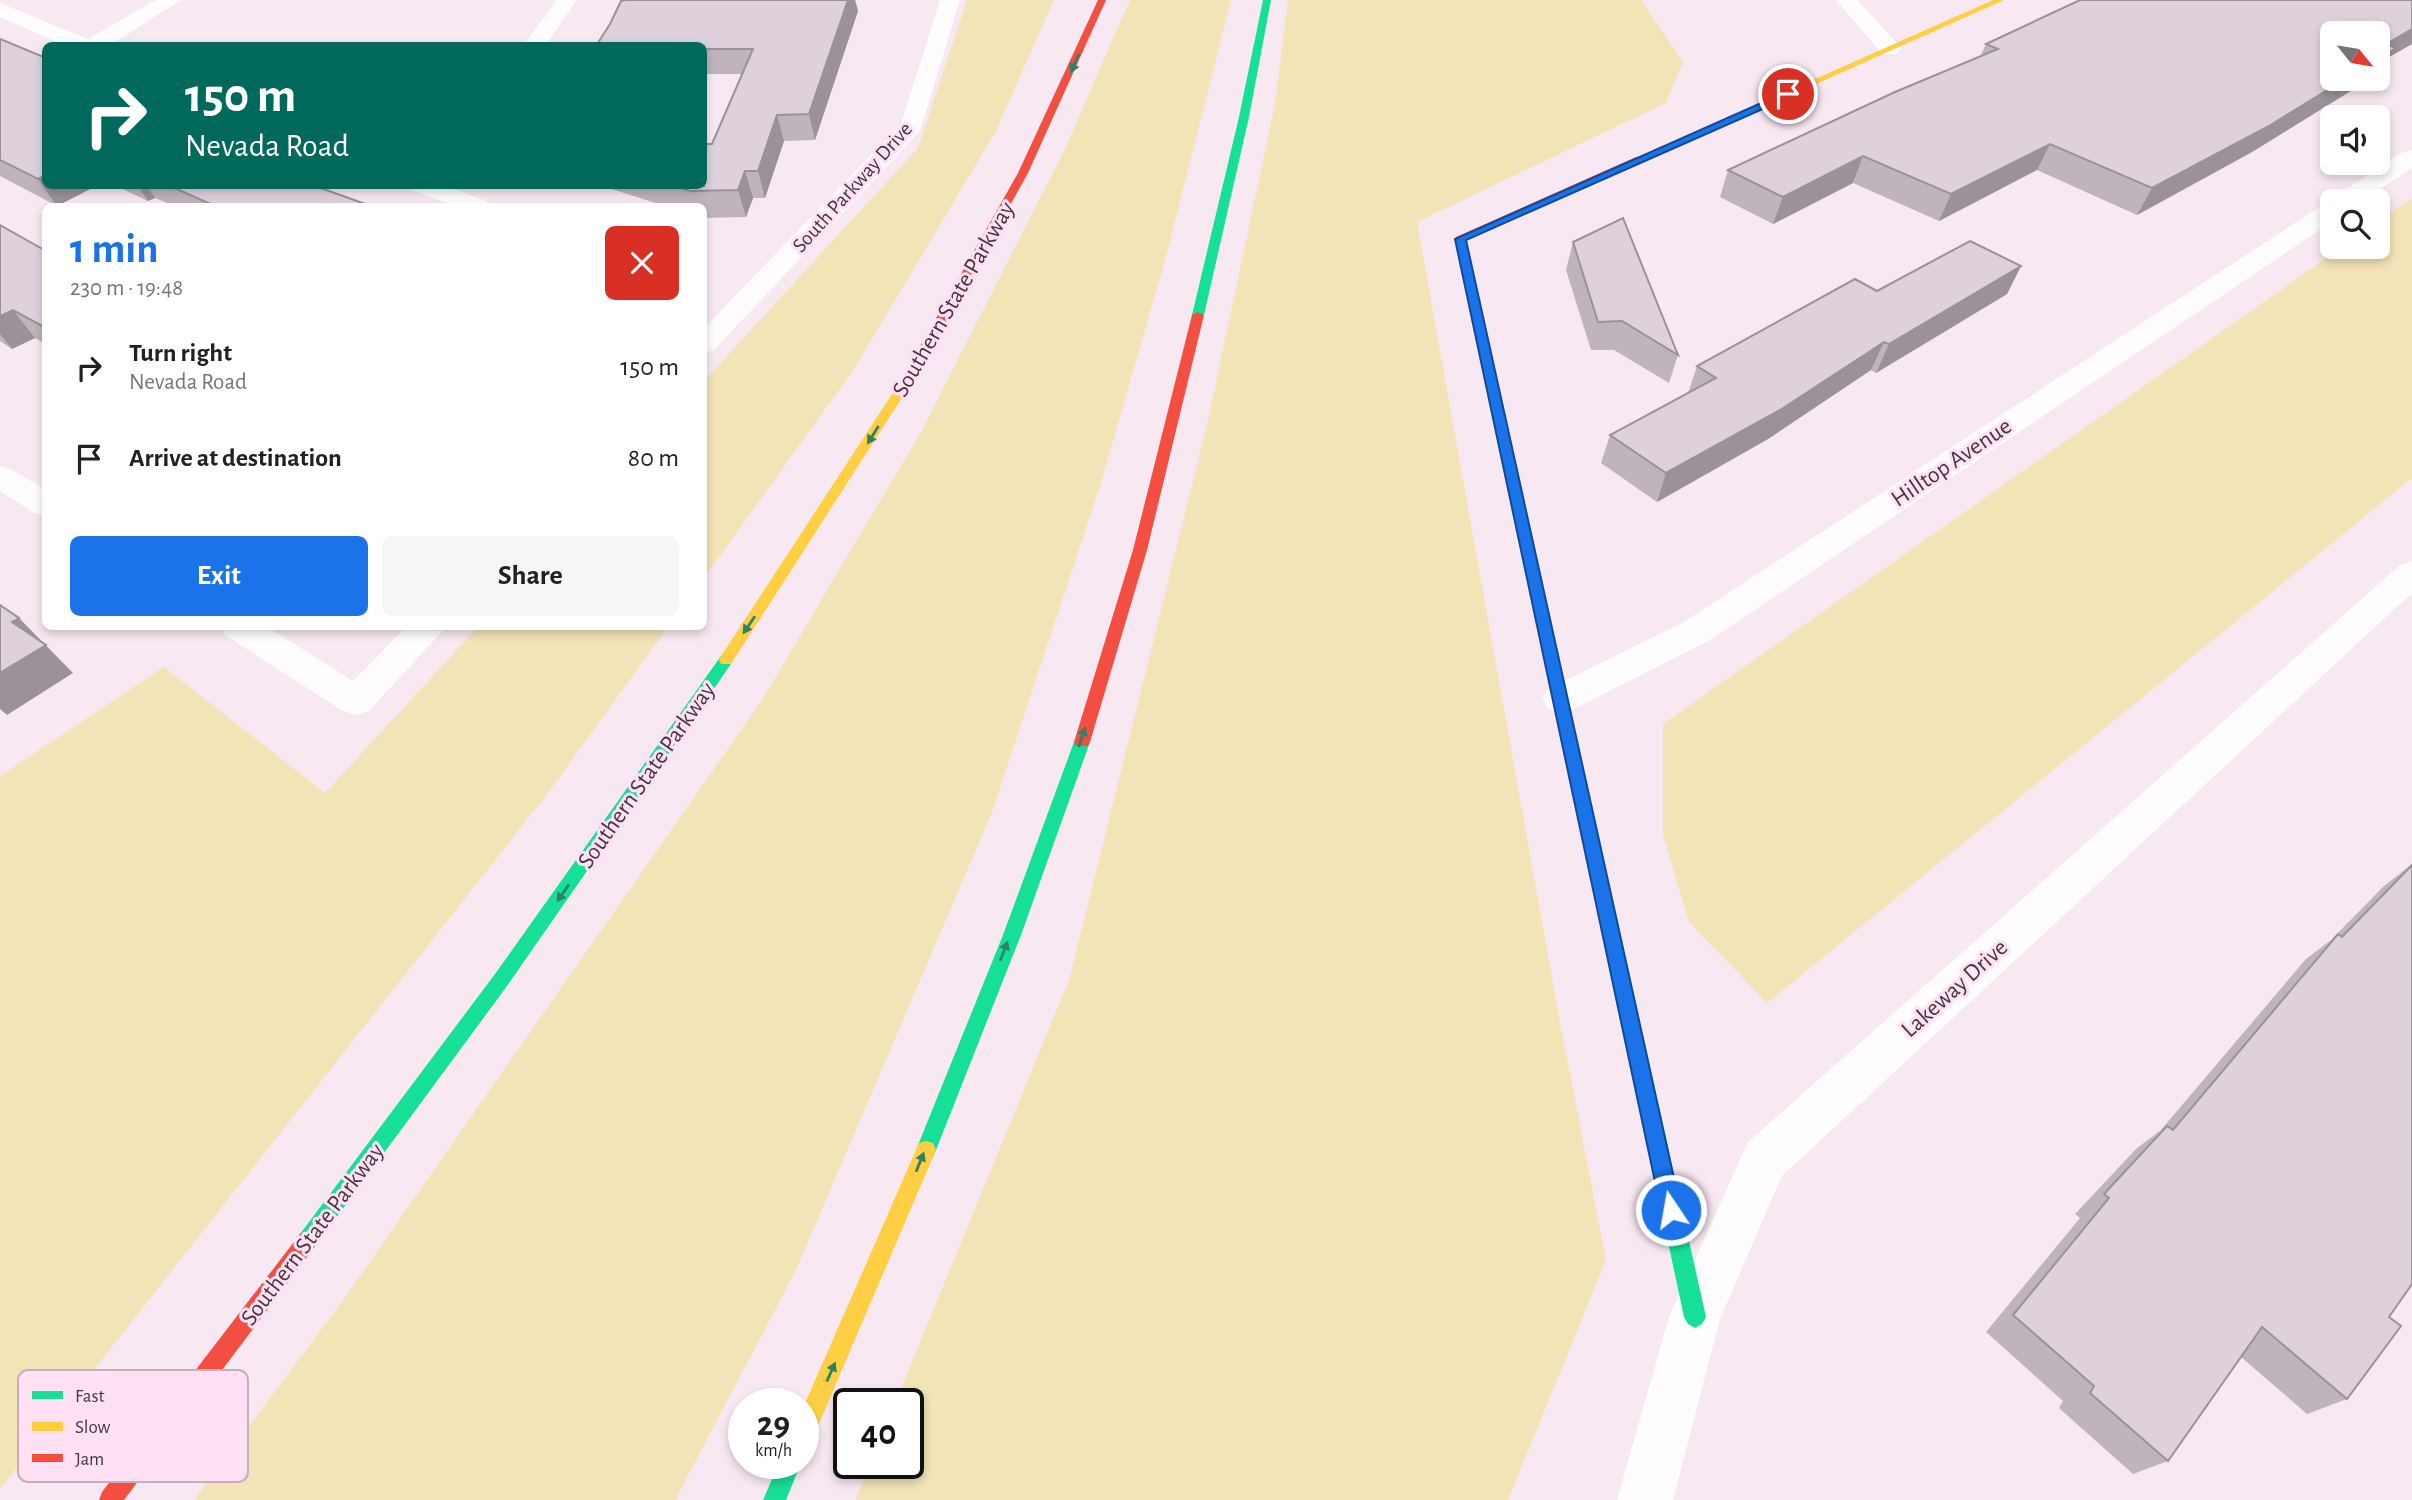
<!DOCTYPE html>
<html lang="en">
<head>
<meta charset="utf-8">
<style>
	body { margin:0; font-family:"Alegreya Sans",sans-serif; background:#f6f6f6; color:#202124; height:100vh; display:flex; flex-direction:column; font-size:26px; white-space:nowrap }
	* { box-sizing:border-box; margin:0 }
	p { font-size:23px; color:#757577 }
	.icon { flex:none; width:38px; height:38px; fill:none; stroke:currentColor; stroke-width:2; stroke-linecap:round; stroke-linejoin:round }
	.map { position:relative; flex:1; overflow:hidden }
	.drawer { position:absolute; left:42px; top:203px; width:665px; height:427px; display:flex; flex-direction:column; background:#fff; border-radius:10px; box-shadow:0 4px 10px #0003 }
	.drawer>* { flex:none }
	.guide { position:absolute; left:42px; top:42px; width:665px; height:147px; border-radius:10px; box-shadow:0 4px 10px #0003; background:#00695c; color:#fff; overflow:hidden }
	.needle { width:46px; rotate:120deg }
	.fabs { position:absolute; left:2320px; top:21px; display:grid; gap:14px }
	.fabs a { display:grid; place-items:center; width:70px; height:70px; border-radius:10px; background:#fff; box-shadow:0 4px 10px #0003; font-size:35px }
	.speed { position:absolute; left:728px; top:1388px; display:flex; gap:14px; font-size:35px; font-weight:700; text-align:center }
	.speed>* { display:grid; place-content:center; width:91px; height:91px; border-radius:50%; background:#fff; box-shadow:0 4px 10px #0003; line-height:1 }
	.speed small { font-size:18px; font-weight:400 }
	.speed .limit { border:4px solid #111; border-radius:10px; background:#fff; color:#111 }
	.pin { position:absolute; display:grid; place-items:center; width:60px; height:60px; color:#fff; margin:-30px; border:4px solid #fff; border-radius:50%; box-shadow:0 2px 7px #0007 }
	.me { position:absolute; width:77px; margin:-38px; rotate:348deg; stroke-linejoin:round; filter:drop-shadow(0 0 5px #0008) }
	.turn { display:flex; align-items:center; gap:24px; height:147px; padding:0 28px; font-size:32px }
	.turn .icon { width:91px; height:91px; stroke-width:2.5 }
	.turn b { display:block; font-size:49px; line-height:60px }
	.round { display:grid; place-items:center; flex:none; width:74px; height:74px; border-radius:10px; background:#f6f6f6 }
	.head { display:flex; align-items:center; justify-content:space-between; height:119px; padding:0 28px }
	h1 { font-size:42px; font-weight:700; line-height:52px; color:#1a73e8 }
	.action { display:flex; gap:14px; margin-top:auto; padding:14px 28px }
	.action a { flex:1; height:80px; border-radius:10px; background:#1a73e8; color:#fff; font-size:28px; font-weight:700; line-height:80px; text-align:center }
	.action a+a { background:#f6f6f6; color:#202124 }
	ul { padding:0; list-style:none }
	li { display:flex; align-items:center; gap:21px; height:91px; padding:0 28px }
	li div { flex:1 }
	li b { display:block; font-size:26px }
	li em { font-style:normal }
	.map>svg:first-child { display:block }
	.green { fill:#f2e4b7 }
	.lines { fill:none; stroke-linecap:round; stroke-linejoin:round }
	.street { fill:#fefcfd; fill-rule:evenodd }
	.fast { fill:#16e098; fill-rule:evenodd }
	.slow { fill:#ffcf43; fill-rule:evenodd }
	.jam { fill:#f24e42; fill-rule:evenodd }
	.wall { fill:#bfb4bc }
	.shaded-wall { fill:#9b9299 }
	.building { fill:#ded1db; stroke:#9b9299; stroke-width:2 }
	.oneway { fill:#308267 }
	.route { fill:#1a73e8; stroke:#114b97; stroke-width:2 }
	.labels { text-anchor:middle; stroke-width:6; stroke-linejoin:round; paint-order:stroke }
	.far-street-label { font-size:21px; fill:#45363f; stroke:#ffe1f3 }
	.street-label { font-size:24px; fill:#45363f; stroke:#ffe1f3 }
	.key { fill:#ffe1f3; stroke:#c7aebd; stroke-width:2 }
	.key-label { font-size:19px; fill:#45363f }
</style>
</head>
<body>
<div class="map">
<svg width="2412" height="1500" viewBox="0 0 2412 1500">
	<rect width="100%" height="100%" fill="#f8e8f2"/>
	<g class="green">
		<polygon points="967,0 1054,0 996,131 852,372 704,578 704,381 918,148"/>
		<polygon points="1130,0 1231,0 1166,257 1100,486 992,812 795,1272 675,1500 194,1500 344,1299 762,700 921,432 1063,153"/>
		<polygon points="1288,0 1641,0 1683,62 1666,103 1417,222 1559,1017 1606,1260 1508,1500 855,1500 870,1463 908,1463 908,1404 895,1403 1069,980 1207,425 1275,104"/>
		<polygon points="2412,198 2412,478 1767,1003 1689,922 1663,835 1663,724 2342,247 2378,247 2378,221"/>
		<polygon points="478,627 668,627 548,793 0,1489 0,776 164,667 325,793"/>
	</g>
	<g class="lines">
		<g class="street">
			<polygon points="156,0 181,0 109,46 66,46 0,17 0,3 88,39"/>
			<polygon points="556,0 577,0 545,46 523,46"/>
			<polygon points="940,0 960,0 920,131 714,350 704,353 704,328 901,124"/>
			<polygon points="1836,0 1857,0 1898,44 1901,49 1898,54 1882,54"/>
			<polygon points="2412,150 2412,168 2362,201 2333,201 2333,221 1710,640 1574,709 1561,713 1548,709 1542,699 1548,689 1684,622 2324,204 2332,201 2336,196 2403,152"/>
			<polygon points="411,186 446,186 486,201 490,206 455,206 415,191"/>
			<polygon points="0,466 11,469 46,490 46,516 34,513 0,491"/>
			<polygon points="2412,561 2412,593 1782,1176 1720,1319 1673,1500 1617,1500 1669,1317 1748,1142 2400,565"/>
			<polygon points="220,626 266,626 353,681 407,626 447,626 369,711 356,715 343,711 225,635"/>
		</g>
		<g class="fast">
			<polygon points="1263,0 1271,0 1249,117 1204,315 1198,318 1192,315 1239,117"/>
			<polygon points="726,655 733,660 731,664 507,986 314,1248 307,1251 300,1248 297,1241 300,1234 495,974 721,656"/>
			<polygon points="1082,736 1088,738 1090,742 1021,935 936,1150 933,1157 926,1159 919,1157 916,1150 1003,935 1074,742 1076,738"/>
			<polygon points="1572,747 1578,749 1580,753 1706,1317 1702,1324 1695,1328 1688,1324 1684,1317 1564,753 1566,749"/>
			<polygon points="779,1463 801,1463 786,1500 763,1500"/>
		</g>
		<g class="slow">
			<polygon points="1993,0 2004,0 1644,161 1635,159"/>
			<polygon points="1473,297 1479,300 1580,753 1578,757 1566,757 1564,753 1467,300"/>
			<polygon points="906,378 912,382 731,664 721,664 719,660 721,656 900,382"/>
			<polygon points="926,1141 933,1143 936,1150 811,1442 803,1445 803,1408 919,1143"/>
		</g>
		<g class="jam">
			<polygon points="1098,0 1106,0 1028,173 912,382 910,385 902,385 900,382 1018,173"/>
			<polygon points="1636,157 1645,159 1466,240 1479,300 1469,302 1455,239 1456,237"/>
			<polygon points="1198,312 1204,315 1147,550 1090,742 1088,746 1076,746 1074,742 1133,550 1192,315"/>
			<polygon points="307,1231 314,1234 317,1241 314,1248 124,1500 99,1500 102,1492 300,1234"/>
		</g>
	</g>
	<g class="wall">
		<polygon points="626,0 855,0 858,11 815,140 784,141 765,198 753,198 746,217 704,218 704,206 665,206 602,186 704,186 712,144 742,74 704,74 704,46"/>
		<polygon points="2412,0 2412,44 2389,57 2379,73 2333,79 2370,79 2252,152 2137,215 2037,170 1939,221 1853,183 1773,224 1720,197 1728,170 1980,57 1986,44"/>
		<polygon points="0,39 46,186 96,186 57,206 0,176"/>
		<polygon points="116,186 315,186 371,206 174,206 155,198 148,201"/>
		<polygon points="0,225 46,251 46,344 35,338 12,349 0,341"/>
		<polygon points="1573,242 1678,355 1669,383 1614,350 1591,350 1566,270"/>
		<polygon points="2021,266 2007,294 1876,373 1871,370 1768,439 1657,502 1601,463 1610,435 1688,393 1697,366"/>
		<polygon points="2412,864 2412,1284 2389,1317 2347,1399 2307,1414 2241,1357 2168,1461 2133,1474 2059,1408 2063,1401 1986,1332 2080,1218 2075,1214 2137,1148 2160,1131 2306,959 2331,940 2384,886"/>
	</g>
	<g class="shaded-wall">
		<polygon points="848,0 855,0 858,11 815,140 809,114"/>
		<polygon points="2412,29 2412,44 2389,57 2378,73 2378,55 2386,44"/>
		<polygon points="2345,79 2370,79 2252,152 2137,215 2152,188"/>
		<polygon points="777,115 784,141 765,198 758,171"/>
		<polygon points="2050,144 2037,170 1939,221 1951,194"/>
		<polygon points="1863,156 1853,183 1773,224 1783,197"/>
		<polygon points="745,171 753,198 746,217 738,190"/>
		<polygon points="46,175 46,186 96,186 57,206 38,179"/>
		<polygon points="138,186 147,186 155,198 148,201"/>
		<polygon points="2021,266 2007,294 1876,373 1889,344"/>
		<polygon points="13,310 35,338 12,349 0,334 0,316"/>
		<polygon points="1884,342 1871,370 1768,439 1657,502 1666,473"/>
		<polygon points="19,618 73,673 7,715 0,709 0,673 12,622"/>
	</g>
	<g class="building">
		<polygon points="626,0 848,0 809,114 777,115 758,171 745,171 738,190 691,191 673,186 704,186 704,144 712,144 753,49 704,49 704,46 596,46 610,24 621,1"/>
		<polygon points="2080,0 2412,0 2412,29 2386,44 2396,48 2378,59 2378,33 2333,33 2333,79 2345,79 2269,126 2152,188 2050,144 1951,194 1863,156 1783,197 1728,170 1895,92 1998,49 1986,44"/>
		<polygon points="0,39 46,58 46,67 43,67 46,68 46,175 38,179 0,160"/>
		<polygon points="170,186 315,186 371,206 215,206"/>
		<polygon points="1623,218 1678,355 1622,321 1598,322 1573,242"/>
		<polygon points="0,225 46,251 46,328 13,310 0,316"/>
		<polygon points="1970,241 2021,266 1889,344 1884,342 1780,410 1666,473 1610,435 1716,378 1697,366 1855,279 1877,291"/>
		<polygon points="0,605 19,618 12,622 46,645 0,673"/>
		<polygon points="2412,865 2412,1284 2389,1317 2401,1326 2347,1399 2262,1327 2168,1461 2090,1393 2094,1386 2013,1315 2109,1198 2104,1194 2167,1126 2173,1130 2338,934 2342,937"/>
	</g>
	<defs><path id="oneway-solid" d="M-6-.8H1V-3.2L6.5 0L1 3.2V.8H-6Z" transform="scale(1.75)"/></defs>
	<g class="oneway">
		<use href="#oneway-solid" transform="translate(1075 63) rotate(114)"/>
		<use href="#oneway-solid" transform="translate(873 435) rotate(122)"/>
		<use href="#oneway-solid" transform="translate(749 625) rotate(124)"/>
		<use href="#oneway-solid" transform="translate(1082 737) rotate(-72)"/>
		<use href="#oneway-solid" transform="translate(563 893) rotate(125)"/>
		<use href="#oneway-solid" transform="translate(1004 951) rotate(-69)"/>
		<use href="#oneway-solid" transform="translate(920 1162) rotate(-68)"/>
		<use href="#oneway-solid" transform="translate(831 1372) rotate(-66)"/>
	</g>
	<polygon class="route" points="1788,91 1792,96 1466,240 1681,1210 1678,1217 1671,1220 1664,1217 1661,1210 1455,239"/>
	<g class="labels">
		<g class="far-street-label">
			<text transform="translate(852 187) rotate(-48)" y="7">South Parkway Drive</text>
		</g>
		<g class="street-label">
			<text transform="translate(953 299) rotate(-60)" y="8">Southern State Parkway</text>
			<text transform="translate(1951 462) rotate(-34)" y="8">Hilltop Avenue</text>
			<text transform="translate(646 775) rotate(-55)" y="8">Southern State Parkway</text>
			<text transform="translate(1954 988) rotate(-42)" y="8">Lakeway Drive</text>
			<text transform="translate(312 1234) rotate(-53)" y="8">Southern State Parkway</text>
		</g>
	</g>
	<rect x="18" y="1370" width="230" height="112" rx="10" class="key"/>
	<rect x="32" y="1391" width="31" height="8" fill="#16e098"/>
	<rect x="32" y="1422" width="31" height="9" fill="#ffcf43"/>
	<rect x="32" y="1454" width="31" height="8" fill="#f24e42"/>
	<g class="key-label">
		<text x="75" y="1402">Fast</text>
		<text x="75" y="1433">Slow</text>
		<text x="75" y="1465">Jam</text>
	</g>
</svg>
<div class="fabs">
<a><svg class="needle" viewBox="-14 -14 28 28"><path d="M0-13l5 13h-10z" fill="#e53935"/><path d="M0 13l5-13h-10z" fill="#757577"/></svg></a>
<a><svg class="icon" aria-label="sound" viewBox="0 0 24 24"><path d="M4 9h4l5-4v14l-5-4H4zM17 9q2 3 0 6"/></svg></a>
<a><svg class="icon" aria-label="search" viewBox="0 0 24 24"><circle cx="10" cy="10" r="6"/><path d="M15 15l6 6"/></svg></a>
</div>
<div class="speed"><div>29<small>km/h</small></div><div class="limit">40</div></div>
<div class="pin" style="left:1788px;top:94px;background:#d93025"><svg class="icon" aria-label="arrive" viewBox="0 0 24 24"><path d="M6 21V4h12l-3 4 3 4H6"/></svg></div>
<svg class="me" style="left:1671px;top:1210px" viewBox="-20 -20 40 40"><circle r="17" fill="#1a73e8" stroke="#fff" stroke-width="3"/><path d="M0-11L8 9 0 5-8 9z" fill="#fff"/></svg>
<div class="guide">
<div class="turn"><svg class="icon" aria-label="right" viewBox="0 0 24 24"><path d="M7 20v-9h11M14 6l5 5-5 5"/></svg><div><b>150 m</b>Nevada Road</div></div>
</div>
<section class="drawer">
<div class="head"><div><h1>1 min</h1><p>230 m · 19:48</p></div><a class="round" style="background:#d93025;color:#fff"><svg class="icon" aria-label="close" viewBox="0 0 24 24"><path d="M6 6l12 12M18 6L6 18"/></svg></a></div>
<ul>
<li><svg class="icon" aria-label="right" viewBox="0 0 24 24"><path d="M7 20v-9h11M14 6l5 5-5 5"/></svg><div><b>Turn right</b><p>Nevada Road</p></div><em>150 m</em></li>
<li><svg class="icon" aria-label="arrive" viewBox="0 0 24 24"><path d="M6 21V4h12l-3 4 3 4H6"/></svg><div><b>Arrive at destination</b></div><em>80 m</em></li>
</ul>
<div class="action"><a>Exit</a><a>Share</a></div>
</section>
</div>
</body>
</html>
